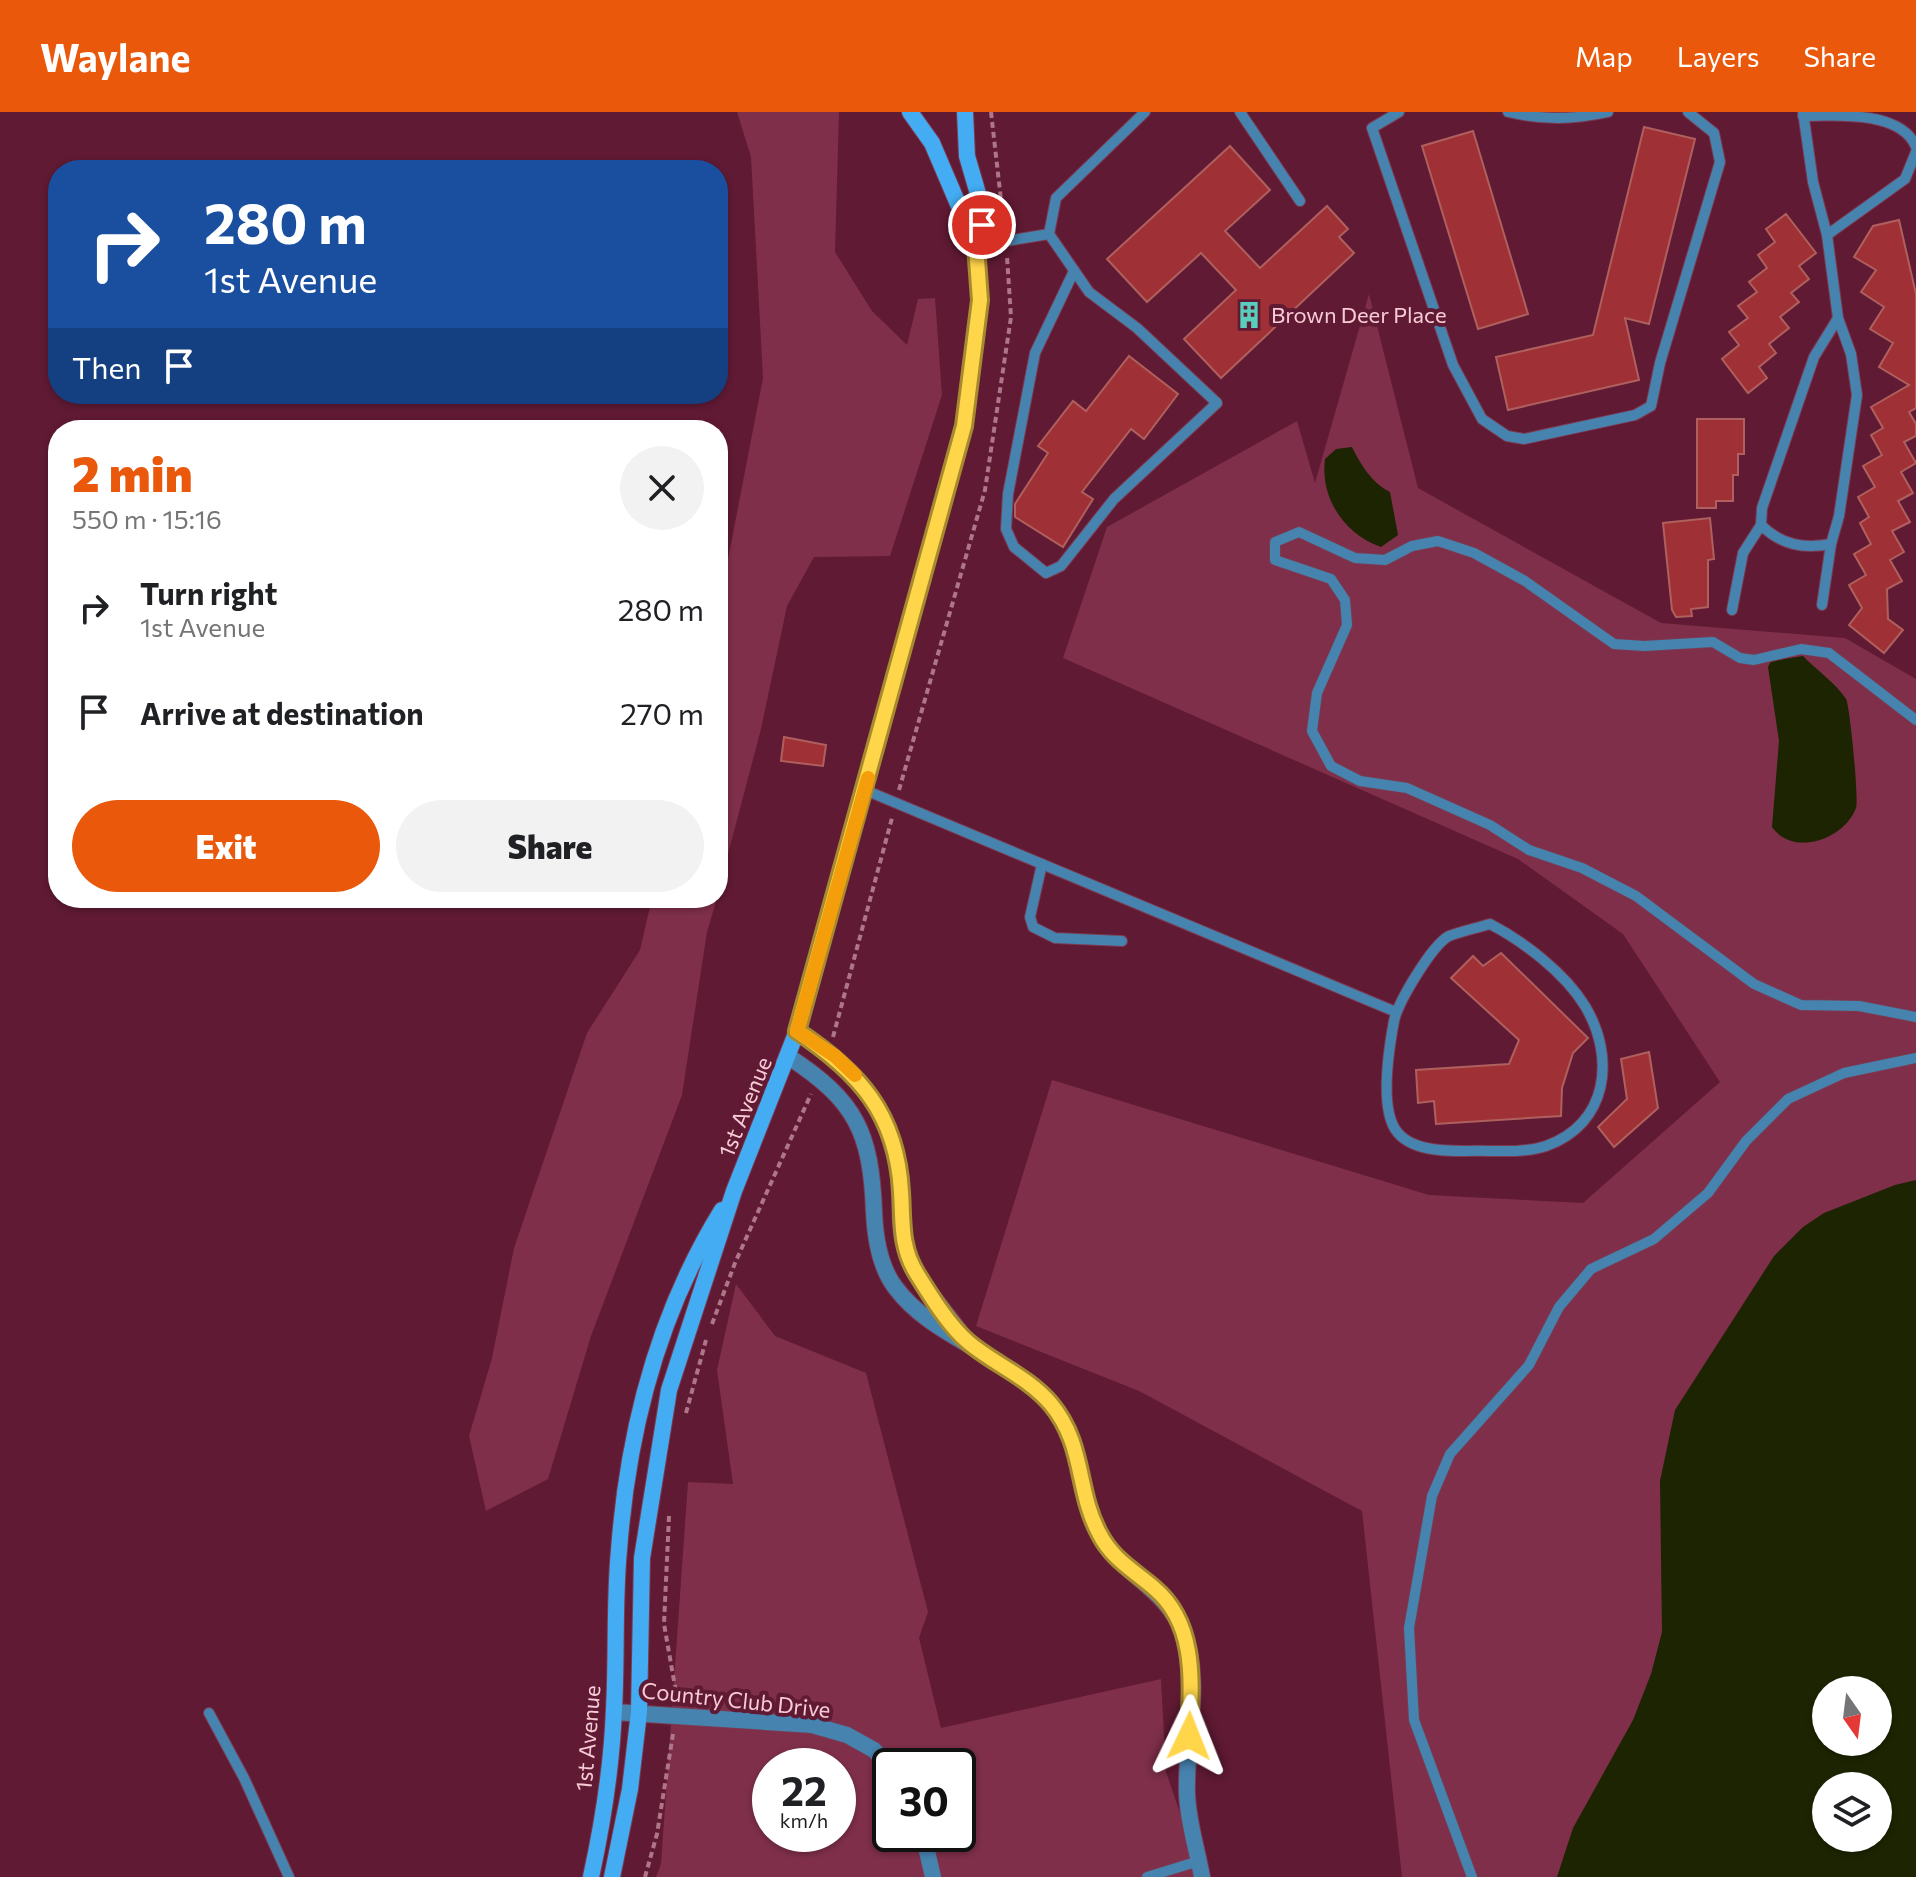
<!DOCTYPE html>
<html lang="en">
<head>
<meta charset="utf-8">
<style>
	body { margin:0; font-family:Commissioner,sans-serif; background:#f2f2f2; color:#202124; height:100vh; display:flex; flex-direction:column; font-size:30px; white-space:nowrap }
	* { box-sizing:border-box; margin:0 }
	p { font-size:26px; color:#757577 }
	.icon { flex:none; width:44px; height:44px; fill:none; stroke:currentColor; stroke-width:2; stroke-linecap:round; stroke-linejoin:round }
	.map { position:relative; flex:1; overflow:hidden }
	.sheet { position:absolute; left:48px; top:308px; width:680px; height:488px; display:flex; flex-direction:column; background:#fff; border-radius:32px; box-shadow:0 2px 6px #0004 }
	.sheet>* { flex:none }
	.top-card { position:absolute; left:48px; top:48px; width:680px; height:244px; border-radius:32px; box-shadow:0 2px 6px #0004; background:#1a4fa0; color:#fff; overflow:hidden }
	.needle { width:52px; rotate:166deg }
	.buttons { position:absolute; left:1812px; top:1564px; display:grid; gap:16px }
	.buttons a { display:grid; place-items:center; width:80px; height:80px; border-radius:50%; background:#fff; box-shadow:0 2px 6px #0004; font-size:40px }
	.speed { position:absolute; left:752px; top:1636px; display:flex; gap:16px; font-size:40px; font-weight:700; text-align:center }
	.speed>* { display:grid; place-content:center; width:104px; height:104px; border-radius:50%; background:#fff; box-shadow:0 2px 6px #0004; line-height:1 }
	.speed small { font-size:20px; font-weight:400 }
	.speed .limit { border:4px solid #111; border-radius:12px; background:#fff; color:#111 }
	.pin { position:absolute; display:grid; place-items:center; width:68px; height:68px; color:#fff; margin:-34px; border:4px solid #fff; border-radius:50%; box-shadow:0 2px 8px #0007 }
	.me { position:absolute; width:88px; margin:-44px; rotate:2deg; stroke-linejoin:round; filter:drop-shadow(0 0 6px #0008) }
	.turn { display:flex; align-items:center; gap:28px; height:168px; padding:0 24px; font-size:36px }
	.turn .icon { width:104px; height:104px; stroke-width:2.5 }
	.turn b { display:block; font-size:56px; line-height:68px }
	.then { display:flex; align-items:center; height:76px; padding:0 24px; background:#0003; gap:16px; font-size:30px }
	.round { display:grid; place-items:center; flex:none; width:84px; height:84px; border-radius:42px; background:#f2f2f2 }
	.headline { display:flex; align-items:center; justify-content:space-between; height:136px; padding:0 24px }
	h1 { font-size:48px; font-weight:800; line-height:60px; color:#ea580c }
	.cta { display:flex; gap:16px; margin-top:auto; padding:16px 24px }
	.cta a { flex:1; height:92px; border-radius:48px; background:#ea580c; color:#fff; font-size:32px; font-weight:800; line-height:92px; text-align:center }
	.cta a+a { background:#f2f2f2; color:#202124 }
	ul { padding:0; list-style:none }
	li { display:flex; align-items:center; gap:24px; height:104px; padding:0 24px }
	li div { flex:1 }
	li b { display:block; font-size:30px }
	li em { font-style:normal }
	header { display:flex; align-items:center; gap:48px; box-sizing:border-box; height:112px; padding:0 40px; background:#ea580c; color:#fff }
	header strong { font-size:38px }
	nav { display:flex; gap:44px; margin-inline-start:auto; font-size:28px }
	.map>svg:first-child { display:block }
	.green { fill:#7f2f4a; fill-rule:evenodd }
	.water { fill:#1c2401; fill-rule:evenodd }
	.building { fill:#9f3035; stroke:#af605e; stroke-width:2 }
	.lines { fill:none; stroke-linecap:round; stroke-linejoin:round }
	.lane-casing { stroke:#7b3a50; stroke-width:12 }
	.street-casing { stroke:#7b3a50; stroke-width:18 }
	.secondary-casing { stroke:#7b3a50; stroke-width:18 }
	.path { stroke:#af7687; stroke-width:4; stroke-dasharray:6 4; stroke-linecap:butt }
	.lane { stroke:#4683af; stroke-width:10 }
	.street { stroke:#4683af; stroke-width:16 }
	.secondary { stroke:#43acf2; stroke-width:16 }
	.route-casing { stroke:#a68a30; stroke-width:20 }
	.route { stroke:#ffd54a; stroke-width:14 }
	.slow { stroke:#f59e0b; stroke-width:14 }
	.labels { text-anchor:middle; stroke-width:8; stroke-linejoin:round; paint-order:stroke }
	.poi-label { font-size:22px; fill:#f8ccd6; stroke:#601a33; text-anchor:start }
	.street-label { font-size:22px; fill:#f8ccd6; stroke:#601a33 }
</style>
</head>
<body>
<header>
<strong>Waylane</strong>
<nav><a>Map</a><a>Layers</a><a>Share</a></nav>
</header>
<div class="map">
<svg width="1916" height="1765" viewBox="0 0 1916 1765">
	<rect width="100%" height="100%" fill="#601a33"/>
	<g class="green">
		<polygon points="737,0 839,0 835,140 872,199 907,233 918,187 935,186 942,283 890,444 814,445 787,494 761,617 718,780 718,499 763,266 751,45"/>
		<path d="M1369,182L1418,376L1661,511L1845,526L1916,567V1765H1402L1362,1399L1139,1279L976,1214L1052,968L1429,1083L1583,1091L1720,970L1623,822L1518,747L1063,546L1107,415L1297,309L1315,371ZM1826,1578H1878V1630H1826ZM1826,1674H1878V1726H1826Z"/>
		<polygon points="652,786 717,786 707,820 682,983 591,1224 548,1367 486,1399 469,1324 492,1246 514,1136 587,921 640,838"/>
		<path d="M736,1172L775,1224L866,1261L928,1500L919,1526L941,1616L1161,1567L1166,1660L1202,1765H656L661,1752L688,1370L733,1372L717,1258ZM770,1654H838V1722H770ZM890,1654H958V1722H890Z"/>
	</g>
	<g class="water">
		<path d="M1352,335C1360,352 1373,372 1390,380L1398,423L1381,435C1344,422 1320,386 1325,347L1336,337Z"/>
		<path d="M1803,544C1815,557 1837,572 1846,587C1850,594 1859,689 1856,696C1844,728 1793,745 1772,715L1779,629L1768,555L1771,549Z"/>
		<path d="M1916,1068V1765H1557L1573,1716L1633,1608L1651,1562L1662,1520L1660,1369L1675,1298L1774,1144L1803,1115L1824,1101L1895,1073ZM1826,1578H1878V1630H1826ZM1826,1674H1878V1726H1826Z"/>
	</g>
	<g class="building">
		<polygon points="1644,15 1695,27 1649,212 1625,206 1639,268 1508,298 1496,245 1593,223"/>
		<polygon points="1473,19 1528,202 1478,217 1422,34"/>
		<polygon points="1230,34 1270,78 1225,119 1260,156 1327,94 1348,117 1339,125 1354,141 1221,266 1184,227 1236,178 1201,141 1147,190 1107,147"/>
		<polygon points="1786,102 1816,141 1799,154 1809,167 1791,181 1799,190 1780,205 1789,216 1769,232 1776,241 1759,255 1767,266 1748,281 1722,247 1739,233 1729,220 1748,206 1738,194 1757,180 1749,170 1767,156 1758,143 1775,130 1766,117"/>
		<polygon points="1899,108 1916,182 1916,296 1909,300 1916,312 1916,324 1904,330 1916,351 1901,360 1913,381 1898,389 1910,410 1892,419 1904,440 1890,448 1902,469 1887,477 1888,507 1903,518 1884,541 1849,513 1862,496 1849,473 1866,463 1854,442 1871,432 1860,411 1869,405 1858,385 1875,375 1863,354 1882,343 1871,323 1883,316 1871,295 1909,273 1879,255 1893,231 1870,217 1884,195 1861,180 1876,158 1854,145 1873,114"/>
		<polygon points="1129,244 1178,282 1144,327 1131,317 1082,380 1093,387 1063,435 1015,405 1015,392 1048,341 1038,334 1073,289 1086,299"/>
		<polygon points="1697,307 1744,307 1744,342 1738,342 1738,363 1733,363 1733,389 1716,389 1716,396 1697,396"/>
		<polygon points="1710,406 1714,447 1708,448 1708,495 1691,497 1692,504 1676,505 1672,498 1663,411"/>
		<polygon points="784,625 826,633 823,654 781,649"/>
		<polygon points="1501,841 1588,926 1573,941 1562,976 1561,1004 1436,1012 1434,989 1418,991 1416,958 1509,952 1519,928 1451,866 1473,844 1483,854"/>
		<polygon points="1649,940 1658,996 1614,1035 1598,1015 1627,987 1621,947"/>
	</g>
	<g class="lines">
		<g class="lane-casing">
			<g id="lane">
				<polyline points="1240,0 1300,89"/>
				<polyline points="1399,0 1372,16 1453,253 1482,307 1507,324 1524,327 1635,303 1651,294 1660,251 1720,50 1714,21 1688,0"/>
				<path d="M1508,0C1543,8 1573,8 1608,0"/>
				<path d="M1803,0L1813,70L1827,123L1838,206L1851,242L1857,283L1839,404L1831,432C1803,437 1781,433 1761,413L1762,396L1814,245L1838,206"/>
				<path d="M1803,4C1842,3 1902,0 1916,35"/>
				<polyline points="1827,123 1905,67 1916,40"/>
				<polyline points="976,134 1049,122"/>
				<polyline points="1074,159 1035,241 1008,382 1006,417 1014,435 1046,461 1061,454 1114,387 1217,291 1137,216 1089,180 1049,122 1056,86 1145,0"/>
				<polyline points="1822,493 1831,432"/>
				<polyline points="1732,498 1743,441 1761,413"/>
				<polyline points="1916,608 1829,541 1801,537 1754,548 1740,546 1713,530 1644,534 1614,532 1525,469 1474,441 1438,429 1412,434 1385,448 1355,446 1299,420 1275,430 1275,448 1331,467 1345,488 1347,513 1317,581 1312,619 1331,654 1360,669 1407,676 1490,713 1529,738 1582,756 1636,784 1754,872 1801,893 1859,894 1916,905"/>
				<polyline points="865,678 1396,900"/>
				<polyline points="1042,752 1030,805 1033,815 1055,826 1122,829"/>
				<path d="M1490,812C1523,829 1565,861 1585,894C1616,946 1608,1012 1546,1034C1522,1042 1492,1038 1467,1039C1444,1039 1409,1039 1395,1017C1380,993 1389,936 1394,909C1398,890 1432,833 1449,824C1462,819 1477,816 1490,812Z"/>
				<polyline points="209,1601 244,1666 289,1765"/>
				<polyline points="1147,1765 1199,1749"/>
				<polyline points="1472,1765 1414,1608 1409,1516 1432,1384 1450,1342 1529,1253 1559,1195 1591,1157 1654,1127 1708,1081 1746,1029 1788,987 1844,961 1916,946"/>
			</g>
		</g>
		<g class="street-casing">
			<g id="street">
				<path d="M797,919C858,959 890,996 900,1070C902,1091 898,1111 904,1131C914,1167 942,1195 963,1224"/>
				<path d="M789,945C856,989 871,1020 874,1100C875,1124 880,1155 895,1175C932,1226 1007,1242 1049,1290C1083,1328 1078,1376 1098,1419C1118,1461 1165,1475 1183,1519C1203,1568 1185,1630 1187,1682C1188,1710 1197,1737 1202,1765"/>
				<polyline points="614,1600 812,1613 847,1623 874,1638 890,1656"/>
				<polyline points="923,1722 933,1765"/>
			</g>
		</g>
		<g class="secondary-casing">
			<g id="secondary">
				<polyline points="965,0 967,44 983,99 976,134"/>
				<path d="M591,1765C603,1710 612,1652 614,1596C617,1544 614,1490 619,1438C628,1318 659,1200 722,1098"/>
				<polyline points="612,1765 630,1677 639,1600 642,1446 669,1278 734,1079 797,919 964,314 980,188 976,134 932,31 910,0"/>
			</g>
		</g>
		<g class="path">
			<polyline points="991,0 1001,88"/>
			<polyline points="899,678 985,378 1011,205 1007,145"/>
			<polyline points="833,925 892,706"/>
			<polyline points="712,1212 735,1151 811,982"/>
			<polyline points="686,1301 706,1228"/>
			<polyline points="669,1404 664,1512 677,1586"/>
			<polyline points="645,1765 657,1722 673,1622"/>
		</g>
		<use href="#lane" class="lane"/>
		<use href="#street" class="street"/>
		<use href="#secondary" class="secondary"/>
	</g>
	<g class="lines">
		<g class="route-casing">
			<path id="route" d="M982,113L976,134L980,188L964,314L797,919C859,960 897,1002 901,1080C903,1110 900,1135 917,1162C930,1183 949,1214 968,1230C994,1252 1028,1265 1051,1292C1085,1333 1076,1378 1099,1421C1112,1447 1133,1458 1154,1476C1198,1513 1191,1573 1189,1624"/>
		</g>
		<use href="#route" class="route"/>
		<polyline class="slow" points="855,963 835,944 797,919 868,666"/>
	</g>
	<defs>
		<g id="building-bare" transform="scale(2.16)"><path d="M-4-6H4V6H1V3H-1V6H-4ZM-2.5-4.3h1.7v1.8h-1.7ZM.8-4.3h1.7v1.8H.8ZM-2.5-1h1.7V.8h-1.7ZM.8-1h1.7V.8H.8Z" fill="#5acebd" stroke="#601a33" stroke-width="2.5" paint-order="stroke"/></g>
	</defs>
	<g fill-rule="evenodd">
		<use href="#building-bare" x="1249" y="203"/>
	</g>
	<g class="labels">
		<g class="poi-label">
			<text x="1271" y="211">Brown Deer Place</text>
		</g>
		<g class="street-label">
			<text transform="translate(745 995) rotate(-68)" y="8">1st Avenue</text>
			<text transform="translate(736 1588) rotate(6)" y="8">Country Club Drive</text>
			<text transform="translate(588 1626) rotate(-85)" y="8">1st Avenue</text>
		</g>
	</g>
</svg>
<div class="buttons">
<a><svg class="needle" viewBox="-14 -14 28 28"><path d="M0-13l5 13h-10z" fill="#e53935"/><path d="M0 13l5-13h-10z" fill="#757577"/></svg></a>
<a><svg class="icon" aria-label="layers" viewBox="0 0 24 24"><path d="M12 4l9 5-9 5-9-5zM3 14l9 5 9-5"/></svg></a>
</div>
<div class="speed"><div>22<small>km/h</small></div><div class="limit">30</div></div>
<div class="pin" style="left:982px;top:113px;background:#d93025"><svg class="icon" aria-label="arrive" viewBox="0 0 24 24"><path d="M6 21V4h12l-3 4 3 4H6"/></svg></div>
<svg class="me" style="left:1189px;top:1624px" viewBox="-20 -20 40 40"><path d="M0-17L14 15 0 8-14 15z" fill="#ffd54a" stroke="#fff" stroke-width="4"/></svg>
<div class="top-card">
<div class="turn"><svg class="icon" aria-label="right" viewBox="0 0 24 24"><path d="M7 20v-9h11M14 6l5 5-5 5"/></svg><div><b>280 m</b>1st Avenue</div></div>
<div class="then">Then<svg class="icon" aria-label="arrive" viewBox="0 0 24 24"><path d="M6 21V4h12l-3 4 3 4H6"/></svg></div>
</div>
<section class="sheet">
<div class="headline"><div><h1>2 min</h1><p>550 m · 15:16</p></div><a class="round"><svg class="icon" aria-label="close" viewBox="0 0 24 24"><path d="M6 6l12 12M18 6L6 18"/></svg></a></div>
<ul>
<li><svg class="icon" aria-label="right" viewBox="0 0 24 24"><path d="M7 20v-9h11M14 6l5 5-5 5"/></svg><div><b>Turn right</b><p>1st Avenue</p></div><em>280 m</em></li>
<li><svg class="icon" aria-label="arrive" viewBox="0 0 24 24"><path d="M6 21V4h12l-3 4 3 4H6"/></svg><div><b>Arrive at destination</b></div><em>270 m</em></li>
</ul>
<div class="cta"><a>Exit</a><a>Share</a></div>
</section>
</div>
</body>
</html>
